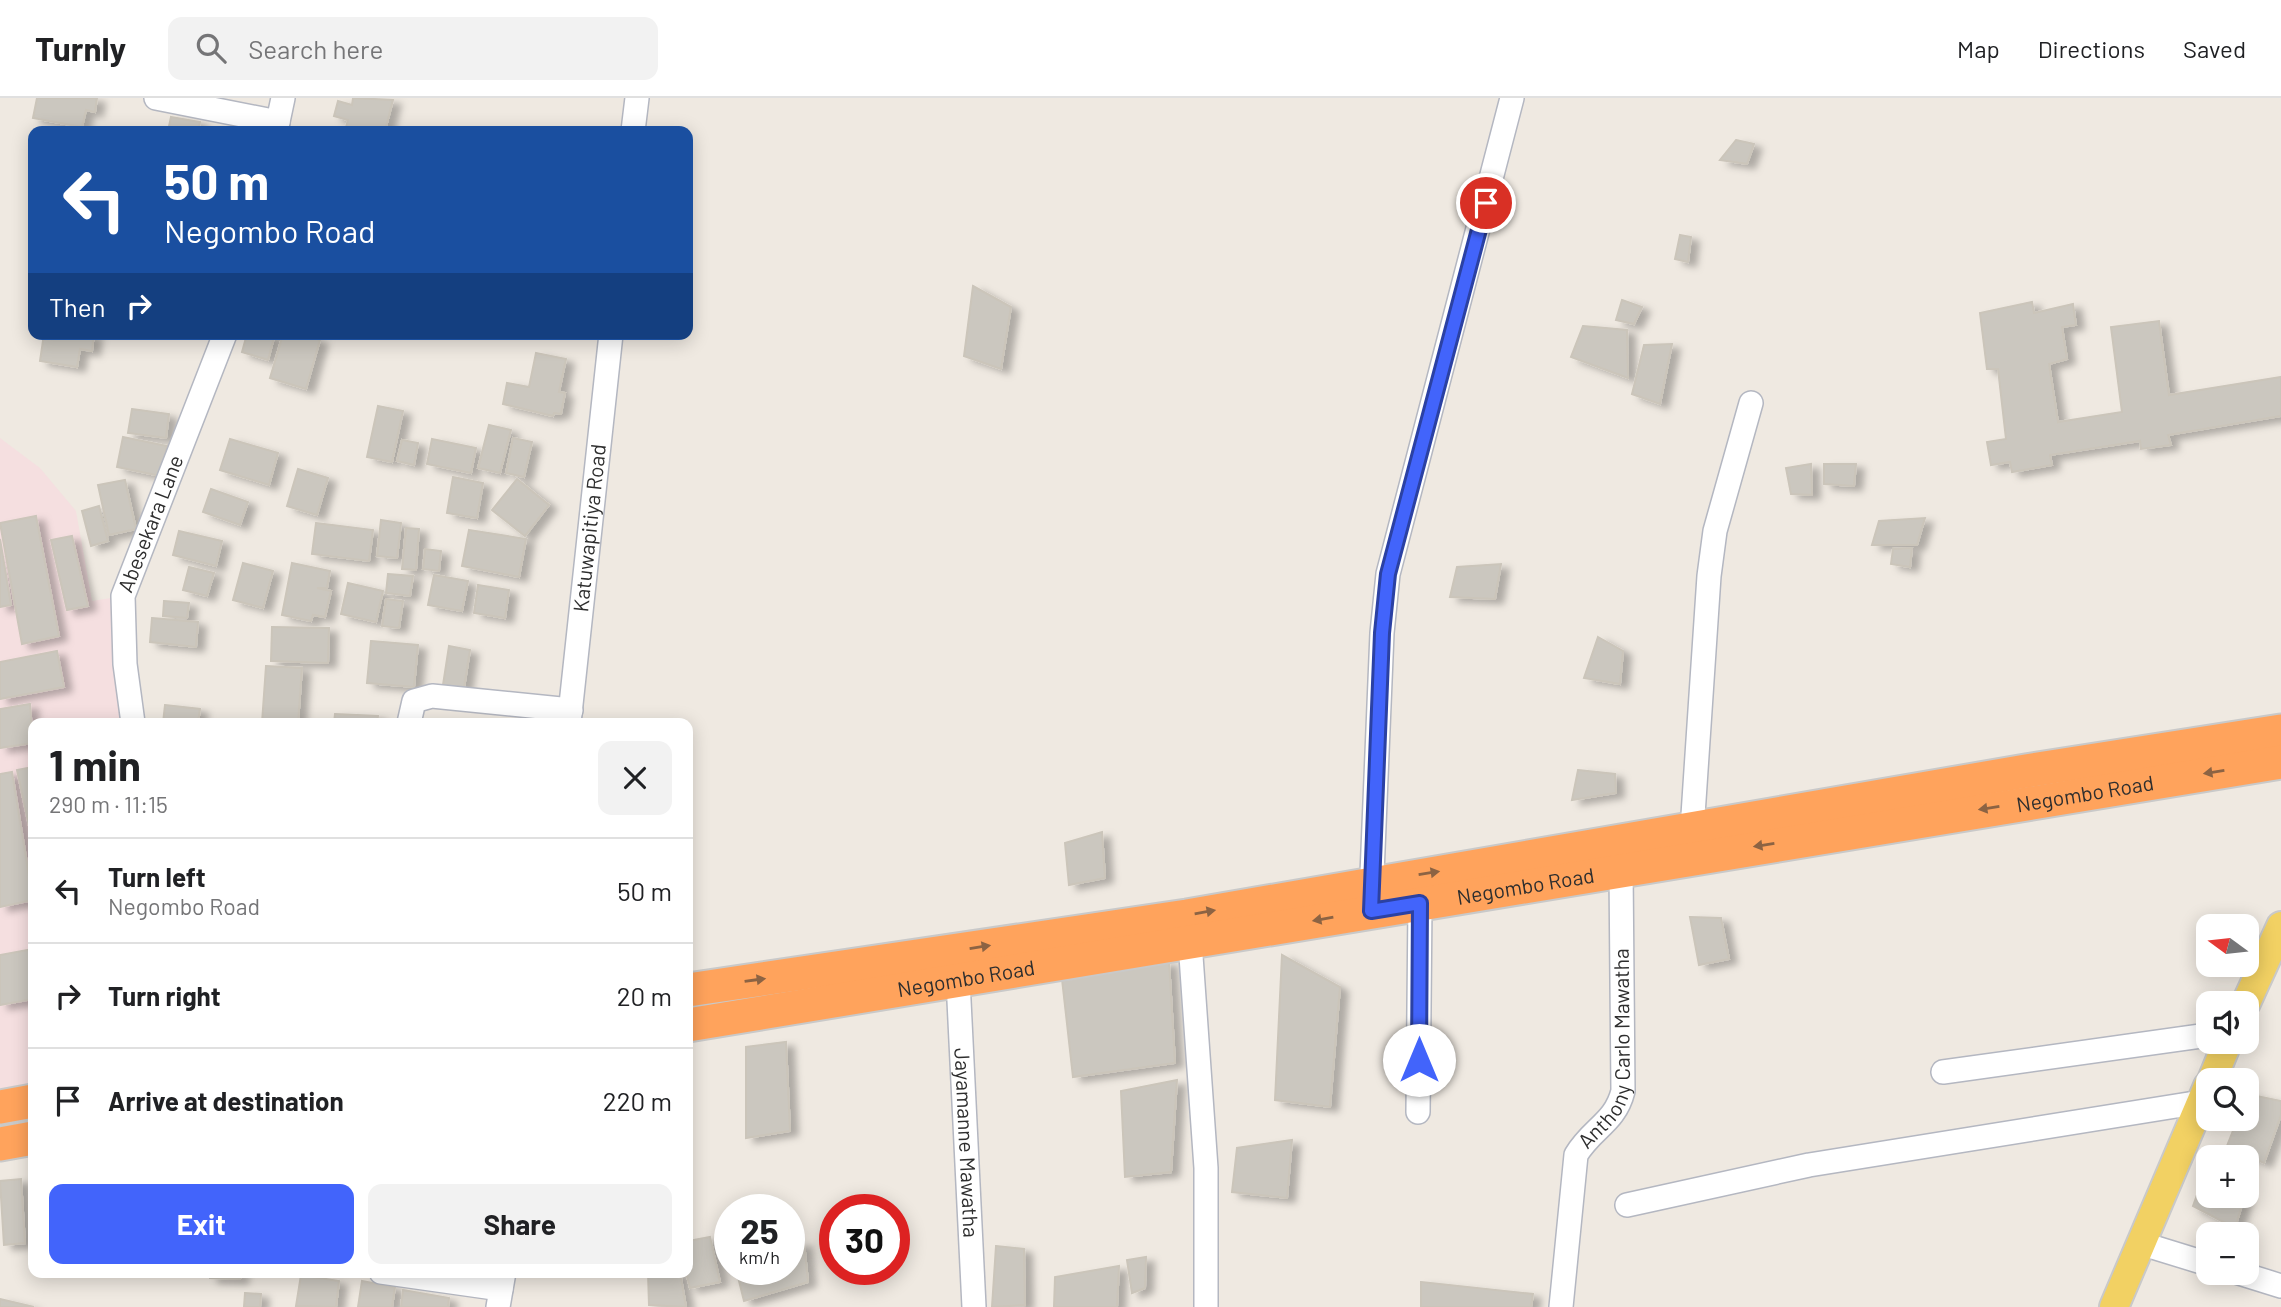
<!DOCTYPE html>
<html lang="en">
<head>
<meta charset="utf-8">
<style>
	body { margin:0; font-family:Barlow,sans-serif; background:#f2f2f2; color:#202124; height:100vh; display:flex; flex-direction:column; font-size:26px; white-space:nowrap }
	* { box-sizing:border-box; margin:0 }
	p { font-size:23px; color:#757577 }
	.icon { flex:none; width:38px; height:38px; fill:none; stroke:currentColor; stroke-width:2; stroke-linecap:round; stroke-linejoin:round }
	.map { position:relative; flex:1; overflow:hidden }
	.side { position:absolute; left:28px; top:620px; width:665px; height:560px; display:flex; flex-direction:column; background:#fff; border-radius:14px; box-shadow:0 4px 18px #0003 }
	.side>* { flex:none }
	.guide { position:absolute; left:28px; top:28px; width:665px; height:214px; border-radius:14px; box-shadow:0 4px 18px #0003; background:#1a4fa0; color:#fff; overflow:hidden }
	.needle { width:46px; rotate:285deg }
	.buttons { position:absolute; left:2196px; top:816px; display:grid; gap:14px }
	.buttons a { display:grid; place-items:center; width:63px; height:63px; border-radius:14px; background:#fff; box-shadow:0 4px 18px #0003; font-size:35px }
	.speed { position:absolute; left:714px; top:1096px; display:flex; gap:14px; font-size:35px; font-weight:700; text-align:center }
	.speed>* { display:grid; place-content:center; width:91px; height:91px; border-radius:50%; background:#fff; box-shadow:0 4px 18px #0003; line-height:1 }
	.speed small { font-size:18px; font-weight:400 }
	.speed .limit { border:10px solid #d22; background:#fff; color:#111 }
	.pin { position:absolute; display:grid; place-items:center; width:60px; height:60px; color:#fff; margin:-30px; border:4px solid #fff; border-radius:50%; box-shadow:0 2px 7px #0007 }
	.me { position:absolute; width:77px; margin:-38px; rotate:0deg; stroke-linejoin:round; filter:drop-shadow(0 0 5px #0008) }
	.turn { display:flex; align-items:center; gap:24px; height:147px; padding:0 21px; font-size:32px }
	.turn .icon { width:91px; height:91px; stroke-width:2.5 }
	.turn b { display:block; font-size:49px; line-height:60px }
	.then { display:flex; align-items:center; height:66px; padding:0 21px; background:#0003; gap:14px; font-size:26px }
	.round { display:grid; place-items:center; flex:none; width:74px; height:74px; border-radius:14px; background:#f2f2f2 }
	.head { display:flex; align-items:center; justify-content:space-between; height:119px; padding:0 21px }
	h1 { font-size:42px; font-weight:700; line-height:52px }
	.button { display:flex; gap:14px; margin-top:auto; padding:14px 21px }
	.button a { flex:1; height:80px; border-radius:14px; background:#4264fb; color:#fff; font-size:28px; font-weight:700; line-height:80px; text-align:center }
	.button a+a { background:#f2f2f2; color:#202124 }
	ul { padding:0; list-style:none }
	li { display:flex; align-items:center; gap:21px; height:105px; padding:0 21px; border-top:2px solid #e0e0e0 }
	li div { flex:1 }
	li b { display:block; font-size:26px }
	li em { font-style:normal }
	header { display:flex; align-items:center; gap:42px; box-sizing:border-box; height:98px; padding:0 35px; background:#fff; border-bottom:2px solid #e0e0e0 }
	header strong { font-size:33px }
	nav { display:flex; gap:38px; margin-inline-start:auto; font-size:24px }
	.search { width:490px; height:63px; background:#f2f2f2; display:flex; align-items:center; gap:18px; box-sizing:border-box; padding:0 24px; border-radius:14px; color:#757577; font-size:26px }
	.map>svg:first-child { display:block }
	.medical { fill:#f5dfe0 }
	.building { fill:#cbc7bf; stroke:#cbc5ba; stroke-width:2; filter:url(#shadow) }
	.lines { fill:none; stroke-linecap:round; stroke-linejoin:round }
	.minor-casing { stroke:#b4b7c1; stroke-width:26 }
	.major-casing { stroke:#c9c9c9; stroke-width:32 }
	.highway-casing { stroke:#c9c9c9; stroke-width:37 }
	.minor { stroke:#fff; stroke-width:23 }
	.major { stroke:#f2d163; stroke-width:28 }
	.highway { stroke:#ffa35c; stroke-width:33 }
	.oneway { fill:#8c6343 }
	.route-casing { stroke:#2b41a3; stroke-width:18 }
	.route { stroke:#4264fb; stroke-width:12 }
	.labels { text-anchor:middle; stroke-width:5; stroke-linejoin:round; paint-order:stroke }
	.street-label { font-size:21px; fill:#2e2e2e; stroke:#fff }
</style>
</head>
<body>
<header>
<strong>Turnly</strong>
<div class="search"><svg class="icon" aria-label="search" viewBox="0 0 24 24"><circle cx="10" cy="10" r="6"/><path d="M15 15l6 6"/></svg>Search here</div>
<nav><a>Map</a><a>Directions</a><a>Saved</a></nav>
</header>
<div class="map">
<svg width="2281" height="1209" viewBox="0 0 2281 1209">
	<defs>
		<filter id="shadow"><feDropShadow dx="8" dy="4.5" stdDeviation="3.5" flood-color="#0004"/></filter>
	</defs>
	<rect width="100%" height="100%" fill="#efe9e1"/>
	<polygon class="medical" points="0,340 40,370 76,413 92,503 123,498 133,625 33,625 33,1003 0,1009"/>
	<g class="building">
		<polygon points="37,0 97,0 95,14 86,12 82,29 33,20"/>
		<polygon points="353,0 393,2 385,33 345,33 348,22 334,18 338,3 352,7"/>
		<polygon points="171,19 200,24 198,33 168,33"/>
		<polygon points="1736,42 1754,46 1747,66 1720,62"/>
		<polygon points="1680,137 1691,139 1688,164 1675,161"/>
		<polygon points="973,188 1011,209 1001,271 964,258"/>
		<polygon points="1622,202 1642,209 1634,226 1616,222"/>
		<polygon points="2032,204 2034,215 2073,206 2076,227 2062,229 2067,261 2049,266 2058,324 2122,314 2111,229 2159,223 2169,297 2281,279 2281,318 2168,337 2171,347 2141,351 2140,343 2050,357 2052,367 2012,374 2010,364 1991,367 1987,344 2006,341 1998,271 1987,271 1980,215"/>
		<polygon points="1583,228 1627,232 1628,280 1571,259"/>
		<polygon points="44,236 94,236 92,253 80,251 77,269 40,263"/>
		<polygon points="247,236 275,236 268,262 242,254"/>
		<polygon points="283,236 300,236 320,242 306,291 270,280"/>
		<polygon points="1672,246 1660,306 1632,296 1644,247"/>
		<polygon points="536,255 566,261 559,294 565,295 561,316 554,315 553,318 503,306 507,285 529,289"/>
		<polygon points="378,308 403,313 392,364 367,359"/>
		<polygon points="132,311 169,316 166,340 128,335"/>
		<polygon points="489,327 511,332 500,375 478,370"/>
		<polygon points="123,339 167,348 161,378 117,369"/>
		<polygon points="513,340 532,344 524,379 506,375"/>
		<polygon points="230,341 278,355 269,387 220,372"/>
		<polygon points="432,341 476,350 471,375 427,366"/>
		<polygon points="402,342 418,345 414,367 397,363"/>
		<polygon points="1811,366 1812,397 1791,396 1786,370"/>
		<polygon points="1824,366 1856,366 1854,388 1824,386"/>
		<polygon points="298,371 328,380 317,417 287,408"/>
		<polygon points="453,379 483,385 477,420 447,415"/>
		<polygon points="517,381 549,407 525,438 492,412"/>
		<polygon points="125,382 136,431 109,437 98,387"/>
		<polygon points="211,391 248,404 240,427 203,414"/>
		<polygon points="99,408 108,443 91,448 82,413"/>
		<polygon points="36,418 59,538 22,546 0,425"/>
		<polygon points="1925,420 1917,447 1872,447 1879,423"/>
		<polygon points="381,422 401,425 397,460 377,458"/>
		<polygon points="316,425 373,432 369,463 312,456"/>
		<polygon points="406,430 419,431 416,472 402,471"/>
		<polygon points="469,432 526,441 519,479 462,468"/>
		<polygon points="179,433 222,443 216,468 173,457"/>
		<polygon points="72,438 88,508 67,512 51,442"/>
		<polygon points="0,441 11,507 0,509"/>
		<polygon points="1912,450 1910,469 1891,466 1893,451"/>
		<polygon points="425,451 441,453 439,473 423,471"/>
		<polygon points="243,465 273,473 263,510 233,502"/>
		<polygon points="292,465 330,473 327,490 317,490 331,493 325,519 313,517 311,523 282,517"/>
		<polygon points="1501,466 1495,501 1450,499 1457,469"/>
		<polygon points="189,469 214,475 207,498 183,492"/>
		<polygon points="388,476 413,478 410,498 386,495"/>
		<polygon points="434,477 468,483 462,513 428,507"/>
		<polygon points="348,485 383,493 376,524 341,516"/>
		<polygon points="478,487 509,492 505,520 474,515"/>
		<polygon points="386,501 403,503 399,530 382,528"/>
		<polygon points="164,503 189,505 187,520 163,518"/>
		<polygon points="152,520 198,524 196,549 150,544"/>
		<polygon points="272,529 329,530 328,565 271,563"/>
		<polygon points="1598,539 1623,553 1620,586 1584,580"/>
		<polygon points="371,543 418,547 414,589 367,585"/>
		<polygon points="449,548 470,552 464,590 443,587"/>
		<polygon points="57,553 64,589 0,601 0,564"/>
		<polygon points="266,568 302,570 298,625 262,625"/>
		<polygon points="30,606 33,645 0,650 0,611"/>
		<polygon points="165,607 200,611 198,625 163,625"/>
		<polygon points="335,616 378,618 377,625 334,625"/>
		<polygon points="33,669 33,727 29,728 17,672"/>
		<polygon points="1578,672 1615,676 1616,695 1572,702"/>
		<polygon points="12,674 33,802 0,809 0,676"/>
		<polygon points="1102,734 1105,780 1069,787 1065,745"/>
		<polygon points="1690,819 1721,820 1729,861 1699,867"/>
		<polygon points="33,851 33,901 0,907 0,857"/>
		<polygon points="1282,857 1340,889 1330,1009 1275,1002"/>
		<polygon points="1169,863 1175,965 1073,979 1062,881"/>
		<polygon points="786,944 790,1033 746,1040 746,949"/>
		<polygon points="1177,982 1171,1074 1125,1079 1121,993"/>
		<polygon points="2247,996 2281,1003 2281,1017 2264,1065 2227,1048 2238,1020 2247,1020"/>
		<polygon points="1292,1042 1287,1100 1232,1094 1237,1050"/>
		<polygon points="2207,1069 2208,1097 2245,1097 2235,1130 2193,1108"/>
		<polygon points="21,1081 25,1145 4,1147 0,1083"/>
		<polygon points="710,1139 720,1184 690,1190 686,1174 688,1143"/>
		<polygon points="804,1144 808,1184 744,1203 736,1171 789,1171 789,1147"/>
		<polygon points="996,1148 1024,1151 1025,1207 992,1209"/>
		<polygon points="1146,1159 1145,1190 1132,1195 1127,1162"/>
		<polygon points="1119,1168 1117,1209 1054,1209 1055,1179"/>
		<polygon points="210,1174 241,1174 240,1181 210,1180"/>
		<polygon points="648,1174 680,1174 686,1209 649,1207"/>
		<polygon points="301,1177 339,1183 336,1209 296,1208"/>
		<polygon points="362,1183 395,1189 392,1209 358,1209"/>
		<polygon points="1421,1184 1533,1196 1531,1209 1421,1209"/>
		<polygon points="403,1192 449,1200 448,1209 401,1209"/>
		<polygon points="245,1195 261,1196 260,1209 244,1209"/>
		<polygon points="0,1201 34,1209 0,1209"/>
	</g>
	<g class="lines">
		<g class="minor-casing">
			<g id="minor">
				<polyline points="156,0 278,24"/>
				<polyline points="276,33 283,0"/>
				<polyline points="633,33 637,0"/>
				<path id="s1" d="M133,625L125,566L123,498L225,236"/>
				<polyline points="409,625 414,603 432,598 571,612"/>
				<path id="s2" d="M569,625L611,236"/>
				<polyline points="1692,732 1709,478 1715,433 1751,305"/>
				<polyline points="1371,800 1382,535 1388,476 1512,0"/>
				<polyline points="1190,844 1206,1070 1206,1209"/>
				<path id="s3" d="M958,882L974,1209"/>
				<polyline points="1943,974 2208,937"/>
				<polyline points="1418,1014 1420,805"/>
				<polyline points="1627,1107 1809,1067 2201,1004"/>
				<polyline points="2143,1146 2208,1166"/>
				<polyline points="381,1174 501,1191"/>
				<polyline points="2236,1174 2281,1188"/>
				<polyline points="498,1209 504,1174"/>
				<path id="s4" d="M1561,1209L1576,1057C1592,1030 1615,1025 1623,993L1621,771"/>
			</g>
		</g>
		<g class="major-casing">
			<g id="major">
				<polyline points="2246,905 2281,828"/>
				<polyline points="2212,982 2228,943"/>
				<polyline points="2114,1209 2208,988"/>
			</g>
		</g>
		<g class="highway-casing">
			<g id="highway">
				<polyline points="688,892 1187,818 2026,673 2281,633"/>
				<path id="s5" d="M688,927L2281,664"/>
				<polyline points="0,1009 33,1003"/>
				<polyline points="0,1046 33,1040"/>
			</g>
		</g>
		<use href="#minor" class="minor"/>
		<use href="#major" class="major"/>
		<use href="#highway" class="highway"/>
	</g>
	<defs><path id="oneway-solid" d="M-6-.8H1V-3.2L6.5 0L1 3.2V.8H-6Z" transform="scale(1.75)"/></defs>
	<g class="oneway">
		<use href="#oneway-solid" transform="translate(2214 674) rotate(171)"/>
		<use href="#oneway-solid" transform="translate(1989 710) rotate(171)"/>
		<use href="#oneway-solid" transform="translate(1764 747) rotate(171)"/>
		<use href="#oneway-solid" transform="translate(1429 775) rotate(-9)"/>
		<use href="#oneway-solid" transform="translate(1205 814) rotate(-10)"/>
		<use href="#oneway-solid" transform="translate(1323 821) rotate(170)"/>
		<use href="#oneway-solid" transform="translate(980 849) rotate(-9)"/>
		<use href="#oneway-solid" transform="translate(755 882) rotate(-8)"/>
	</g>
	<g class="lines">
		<g class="route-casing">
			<polyline id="route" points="1419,962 1420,805 1371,813 1382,535 1388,476 1486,105"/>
		</g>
		<use href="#route" class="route"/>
	</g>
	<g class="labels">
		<g class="street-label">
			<text dy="7" stroke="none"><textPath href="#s1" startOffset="205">Abesekara Lane</textPath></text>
			<text dy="7" stroke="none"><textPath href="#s2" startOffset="196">Katuwapitiya Road</textPath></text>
			<text dy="7" stroke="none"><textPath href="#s5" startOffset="1416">Negombo Road</textPath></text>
			<text dy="7" stroke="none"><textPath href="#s5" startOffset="849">Negombo Road</textPath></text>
			<text dy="7" stroke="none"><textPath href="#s5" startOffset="282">Negombo Road</textPath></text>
			<text dy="7" stroke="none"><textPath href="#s4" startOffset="270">Anthony Carlo Mawatha</textPath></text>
			<text dy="7" stroke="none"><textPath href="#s3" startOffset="163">Jayamanne Mawatha</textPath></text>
		</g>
	</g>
</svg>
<div class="buttons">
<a><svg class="needle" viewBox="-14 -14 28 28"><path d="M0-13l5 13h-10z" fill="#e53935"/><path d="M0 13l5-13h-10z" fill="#757577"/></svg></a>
<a><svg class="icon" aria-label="sound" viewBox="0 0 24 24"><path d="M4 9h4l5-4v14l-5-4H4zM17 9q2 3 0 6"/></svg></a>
<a><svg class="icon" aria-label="search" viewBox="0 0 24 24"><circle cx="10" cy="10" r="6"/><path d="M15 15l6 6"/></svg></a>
<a>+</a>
<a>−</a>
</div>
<div class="speed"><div>25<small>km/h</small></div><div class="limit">30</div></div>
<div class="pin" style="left:1486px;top:105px;background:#d93025"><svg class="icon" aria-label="arrive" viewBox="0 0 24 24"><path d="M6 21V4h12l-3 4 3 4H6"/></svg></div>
<svg class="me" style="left:1419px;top:962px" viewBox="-20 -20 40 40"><circle r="19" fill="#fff"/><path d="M0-13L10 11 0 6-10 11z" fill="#4264fb"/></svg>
<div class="guide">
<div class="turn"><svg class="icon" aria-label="left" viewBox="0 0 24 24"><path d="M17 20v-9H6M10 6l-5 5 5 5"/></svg><div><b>50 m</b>Negombo Road</div></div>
<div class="then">Then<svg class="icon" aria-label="right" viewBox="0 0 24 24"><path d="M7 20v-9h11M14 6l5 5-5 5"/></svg></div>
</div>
<section class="side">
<div class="head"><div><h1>1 min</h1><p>290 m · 11:15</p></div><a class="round"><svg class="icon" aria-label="close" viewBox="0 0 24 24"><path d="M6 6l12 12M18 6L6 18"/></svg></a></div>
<ul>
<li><svg class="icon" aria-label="left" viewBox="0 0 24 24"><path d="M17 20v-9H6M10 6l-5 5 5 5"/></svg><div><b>Turn left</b><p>Negombo Road</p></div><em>50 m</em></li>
<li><svg class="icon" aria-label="right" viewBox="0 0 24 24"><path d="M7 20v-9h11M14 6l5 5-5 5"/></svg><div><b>Turn right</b></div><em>20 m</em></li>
<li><svg class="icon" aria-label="arrive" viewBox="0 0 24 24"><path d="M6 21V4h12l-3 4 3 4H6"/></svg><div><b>Arrive at destination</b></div><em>220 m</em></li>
</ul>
<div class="button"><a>Exit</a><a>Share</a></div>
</section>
</div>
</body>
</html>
